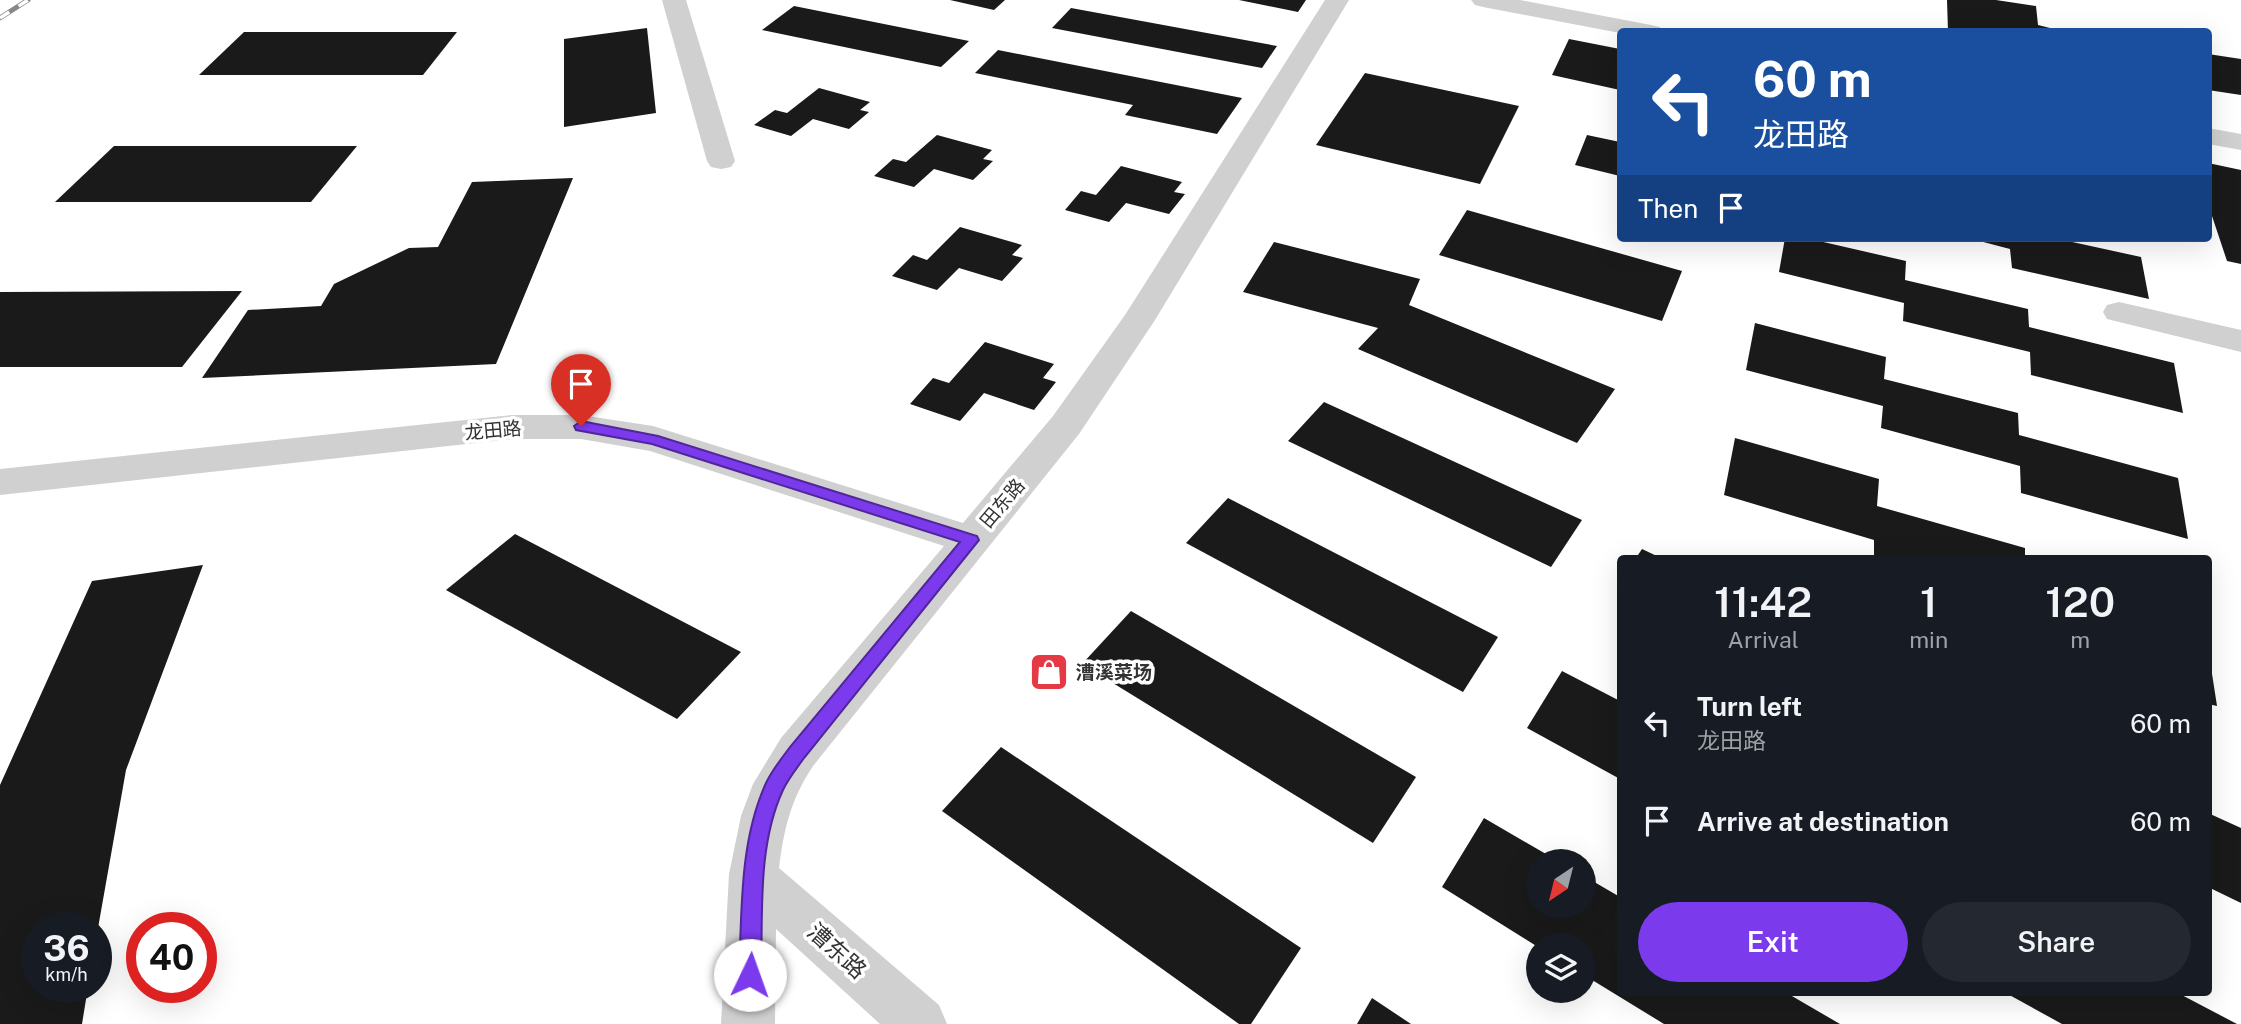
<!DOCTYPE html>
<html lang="en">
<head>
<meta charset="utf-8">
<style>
	body { margin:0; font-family:"Public Sans","Noto Sans SC",sans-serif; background:#242831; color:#f1f3f6; height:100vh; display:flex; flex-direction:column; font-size:26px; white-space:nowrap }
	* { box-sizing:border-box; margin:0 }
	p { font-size:23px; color:#9ea1a6 }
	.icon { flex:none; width:38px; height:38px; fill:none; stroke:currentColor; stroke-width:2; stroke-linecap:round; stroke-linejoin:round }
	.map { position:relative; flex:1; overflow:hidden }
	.panel { position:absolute; left:1617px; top:555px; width:595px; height:441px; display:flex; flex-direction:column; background:#171b24; border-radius:7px; box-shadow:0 7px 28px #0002 }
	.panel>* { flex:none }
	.hud { position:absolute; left:1617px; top:28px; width:595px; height:214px; border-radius:7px; box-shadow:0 7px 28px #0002; background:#1a4fa0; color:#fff; overflow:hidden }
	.needle { width:46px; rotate:215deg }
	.tools { position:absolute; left:1526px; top:849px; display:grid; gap:14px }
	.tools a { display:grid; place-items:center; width:70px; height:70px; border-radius:50%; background:#171b24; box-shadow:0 7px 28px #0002; font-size:35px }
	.speed { position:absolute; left:21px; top:912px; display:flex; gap:14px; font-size:35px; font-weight:700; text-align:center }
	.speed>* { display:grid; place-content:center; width:91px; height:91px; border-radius:50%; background:#171b24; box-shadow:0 7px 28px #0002; line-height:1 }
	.speed small { font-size:18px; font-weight:400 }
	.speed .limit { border:10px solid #d22; background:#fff; color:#111 }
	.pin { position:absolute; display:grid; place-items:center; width:60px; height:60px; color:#fff; margin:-72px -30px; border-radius:50% 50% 50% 0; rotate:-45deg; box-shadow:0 0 7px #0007 }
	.pin .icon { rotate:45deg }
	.me { position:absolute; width:77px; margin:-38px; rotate:3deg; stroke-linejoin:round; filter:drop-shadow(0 0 5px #0008) }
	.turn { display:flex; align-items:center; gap:24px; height:147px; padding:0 21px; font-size:32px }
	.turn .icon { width:91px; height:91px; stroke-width:2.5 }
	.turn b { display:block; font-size:49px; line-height:60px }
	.then { display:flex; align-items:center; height:66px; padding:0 21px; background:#0003; gap:14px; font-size:26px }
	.eta { display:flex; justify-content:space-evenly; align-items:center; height:119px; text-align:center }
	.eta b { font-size:42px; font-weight:600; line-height:49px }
	.button { display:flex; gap:14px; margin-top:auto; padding:14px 21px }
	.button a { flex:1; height:80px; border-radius:42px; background:#7c3aed; color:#fff; font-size:28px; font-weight:600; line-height:80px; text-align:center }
	.button a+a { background:#242831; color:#f1f3f6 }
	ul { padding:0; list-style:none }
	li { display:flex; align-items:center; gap:21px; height:98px; padding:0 21px }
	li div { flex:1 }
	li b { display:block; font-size:26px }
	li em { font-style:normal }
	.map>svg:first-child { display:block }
	.building { fill:#1a1a1a }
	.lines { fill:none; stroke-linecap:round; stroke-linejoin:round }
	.minor { fill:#d0d0d0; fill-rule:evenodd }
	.rail-casing { stroke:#888; stroke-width:5 }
	.rail { stroke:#fff; stroke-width:3.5; stroke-dasharray:11; stroke-linecap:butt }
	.route { fill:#7c3aed; stroke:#51269a; stroke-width:2 }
	.labels { text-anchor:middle; stroke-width:7; stroke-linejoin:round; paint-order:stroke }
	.street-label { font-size:19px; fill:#333; stroke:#fff }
	.poi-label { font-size:19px; font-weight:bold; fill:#333; stroke:#fff; text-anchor:start }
	.near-street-label { font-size:23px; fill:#333; stroke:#fff }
</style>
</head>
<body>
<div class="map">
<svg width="2241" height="1024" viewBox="0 0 2241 1024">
	<rect width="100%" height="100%" fill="#fff"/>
	<g class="building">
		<polygon points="950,0 1005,0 994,10"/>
		<polygon points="1239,0 1306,0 1298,12"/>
		<polygon points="1947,0 1996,0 2036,6 2038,25 2066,32 1948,32"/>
		<polygon points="794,6 969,41 941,67 762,30"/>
		<polygon points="1071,8 1277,46 1262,68 1052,28"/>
		<polygon points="647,28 656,113 564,127 564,39"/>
		<polygon points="244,32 457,32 423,75 199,75"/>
		<polygon points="1569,39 1620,49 1620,90 1552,75"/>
		<polygon points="998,50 1242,98 1217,134 1125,115 1133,105 975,73"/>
		<polygon points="2208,54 2241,59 2241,95 2208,90"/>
		<polygon points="1365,73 1519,106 1480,184 1316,145"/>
		<polygon points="819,88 870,102 860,110 869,112 849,129 813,119 791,136 754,125 775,110 787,113"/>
		<polygon points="937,135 992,150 983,159 993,161 973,180 934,169 914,187 874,176 893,159 906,162"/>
		<polygon points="1587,135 1620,142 1620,176 1575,165"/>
		<polygon points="114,146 357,146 311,202 55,202"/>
		<polygon points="2208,163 2241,170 2241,264 2227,261 2208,204"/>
		<polygon points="1121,166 1182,182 1174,192 1185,194 1169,214 1126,203 1109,222 1065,210 1081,191 1096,195"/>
		<polygon points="573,178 496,364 202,378 248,310 321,306 334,284 409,248 438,247 472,182"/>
		<polygon points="1467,210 1682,271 1662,321 1439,255"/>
		<polygon points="960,227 1022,245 1012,255 1023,258 1002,281 959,268 937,290 892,276 913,255 927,260"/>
		<polygon points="1785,238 1806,238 1906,261 1905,280 2028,309 2029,327 2174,363 2183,413 2031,375 2030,352 1903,321 1904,303 1779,272"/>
		<polygon points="1968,238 2054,238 2141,257 2149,299 2012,268 2010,249"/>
		<polygon points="1274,242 1420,279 1409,305 1615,389 1577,443 1358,349 1378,328 1243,292"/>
		<polygon points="242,291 182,367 0,367 0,292"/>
		<polygon points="1755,323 1886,357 1884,379 2018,413 2019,435 2178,478 2188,539 2021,493 2020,466 1881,428 1883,406 1746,370"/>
		<polygon points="985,342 1054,364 1043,378 1056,382 1034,410 984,393 960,421 910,404 933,378 949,383"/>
		<polygon points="1324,402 1582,520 1551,567 1288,441"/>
		<polygon points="1735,438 1879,479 1877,506 2025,548 2025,558 1874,558 1874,540 1724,495"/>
		<polygon points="1228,498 1498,637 1463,692 1186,543"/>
		<polygon points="515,534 741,652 677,719 446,590"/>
		<polygon points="1642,549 1661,558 1636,558"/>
		<polygon points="203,565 126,770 98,928 37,928 37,987 88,987 82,1024 0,1024 0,785 92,581"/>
		<polygon points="1131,611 1416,777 1373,843 1082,664"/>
		<polygon points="2208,661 2210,661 2217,706 2208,704"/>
		<polygon points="1562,671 1620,701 1620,779 1527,728"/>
		<polygon points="1001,747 1301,948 1251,1024 1239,1024 942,811"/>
		<polygon points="2208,813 2241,828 2241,903 2208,887"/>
		<polygon points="1484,818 1558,861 1538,861 1538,906 1584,906 1584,876 1620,897 1620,992 1785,992 1840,1024 1664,1024 1584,975 1584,945 1538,947 1442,887"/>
		<polygon points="2004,992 2176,992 2237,1024 2062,1024"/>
		<polygon points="1372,998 1411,1024 1357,1024"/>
	</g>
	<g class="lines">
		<g class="minor">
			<polygon points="662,0 686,0 735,161 731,167 721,169 711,167 707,161"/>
			<path d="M1325,0H1349L1155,320L1079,434L813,766C791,799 784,828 779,868L939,1005L947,1024H880L776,929L775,1024H721L729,874L741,816L753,784L781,738L944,546L650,451L581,439H512L0,495V469L512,415H581L653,426L963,523L1053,416L1125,315Z"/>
			<polygon points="1471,0 1520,0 1651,25 1660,27 1663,32 1620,33 1483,7 1475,5"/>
			<polygon points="2208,128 2241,134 2241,150 2208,144"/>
			<polygon points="2119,302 2241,330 2241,352 2107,319 2103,312 2107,305"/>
		</g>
		<g class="rail-casing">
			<polyline id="rail" points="0,18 28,0"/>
		</g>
		<use href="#rail" class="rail"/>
	</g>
	<path class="route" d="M581,421L658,436L977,536L979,540L804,758C797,768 788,779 783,790C757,846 763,915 761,975L757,983L750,986L742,983L739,975C742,912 739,842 766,783C772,770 782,758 790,747L960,542L652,444L576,430L574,426Z"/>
	<defs>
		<g id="shop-square" transform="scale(2.0125)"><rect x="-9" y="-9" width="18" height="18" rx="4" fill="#e63946" stroke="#fff"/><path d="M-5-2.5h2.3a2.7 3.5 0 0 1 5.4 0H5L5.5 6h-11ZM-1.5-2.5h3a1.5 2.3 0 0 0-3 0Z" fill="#fff"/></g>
	</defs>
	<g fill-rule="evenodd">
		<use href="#shop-square" x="1049" y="672"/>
	</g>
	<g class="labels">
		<g class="street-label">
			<text transform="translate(493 430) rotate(-5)" y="7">龙田路</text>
			<text transform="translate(1002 503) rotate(-50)" y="7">田东路</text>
		</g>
		<g class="poi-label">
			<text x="1076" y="679">漕溪菜场</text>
		</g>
		<g class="near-street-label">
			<text transform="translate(837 951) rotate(42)" y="8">漕东路</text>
		</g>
	</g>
</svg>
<div class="tools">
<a><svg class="needle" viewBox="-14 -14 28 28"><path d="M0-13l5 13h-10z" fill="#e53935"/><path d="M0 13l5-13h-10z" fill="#9ea1a6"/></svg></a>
<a><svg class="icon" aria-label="layers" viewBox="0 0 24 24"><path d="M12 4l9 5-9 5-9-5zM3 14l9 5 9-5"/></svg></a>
</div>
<div class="speed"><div>36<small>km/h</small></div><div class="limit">40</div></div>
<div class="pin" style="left:581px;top:426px;background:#d93025"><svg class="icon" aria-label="arrive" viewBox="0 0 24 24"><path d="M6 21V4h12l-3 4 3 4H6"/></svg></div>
<svg class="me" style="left:750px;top:975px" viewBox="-20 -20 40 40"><circle r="19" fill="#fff"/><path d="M0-13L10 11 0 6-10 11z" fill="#7c3aed"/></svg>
<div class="hud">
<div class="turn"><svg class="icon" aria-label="left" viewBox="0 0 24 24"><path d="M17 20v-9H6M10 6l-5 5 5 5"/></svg><div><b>60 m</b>龙田路</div></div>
<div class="then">Then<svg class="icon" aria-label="arrive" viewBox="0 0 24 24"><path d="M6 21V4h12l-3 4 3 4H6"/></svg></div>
</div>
<section class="panel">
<div class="eta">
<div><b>11:42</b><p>Arrival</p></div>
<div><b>1</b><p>min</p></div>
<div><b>120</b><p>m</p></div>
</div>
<ul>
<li><svg class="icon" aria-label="left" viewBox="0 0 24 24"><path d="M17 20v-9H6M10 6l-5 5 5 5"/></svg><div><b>Turn left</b><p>龙田路</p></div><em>60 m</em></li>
<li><svg class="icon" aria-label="arrive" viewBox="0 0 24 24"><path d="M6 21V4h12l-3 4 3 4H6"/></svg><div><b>Arrive at destination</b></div><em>60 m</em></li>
</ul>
<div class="button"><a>Exit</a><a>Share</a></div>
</section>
</div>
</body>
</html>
